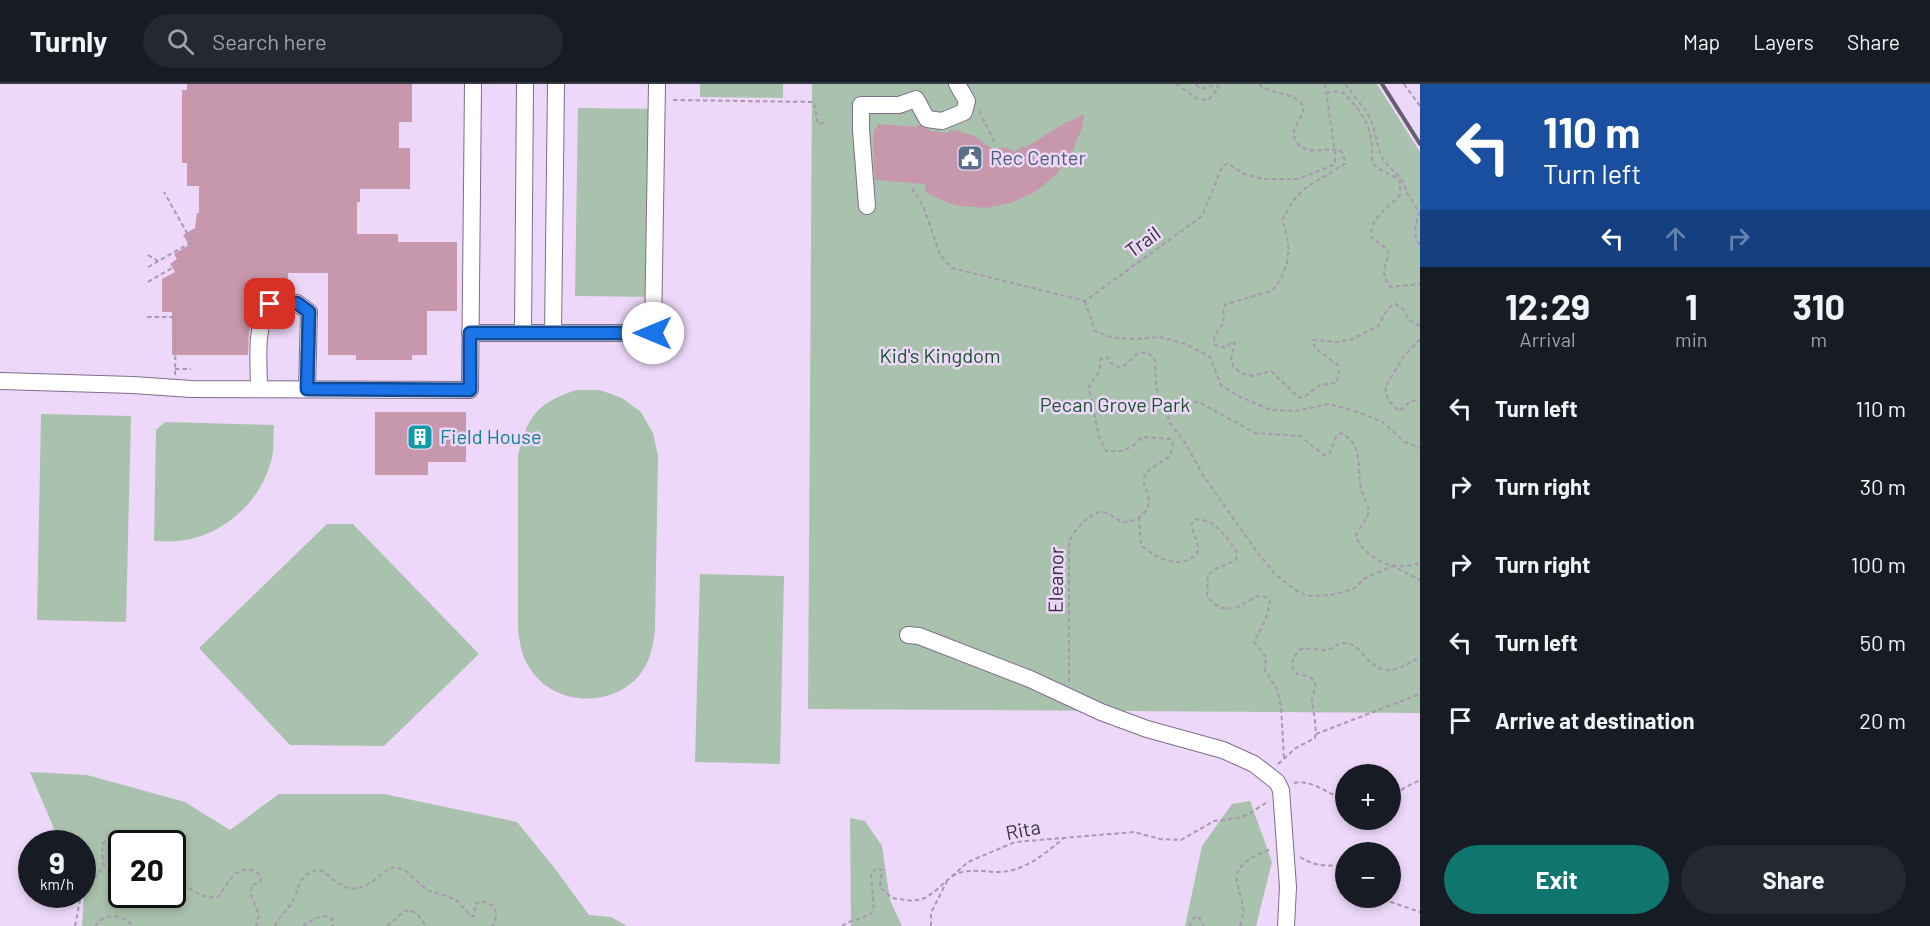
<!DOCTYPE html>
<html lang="en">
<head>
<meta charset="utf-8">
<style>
	body { margin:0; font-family:Barlow,sans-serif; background:#242831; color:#f1f3f6; height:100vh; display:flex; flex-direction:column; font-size:22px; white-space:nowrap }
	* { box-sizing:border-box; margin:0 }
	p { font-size:20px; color:#9ea1a6 }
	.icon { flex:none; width:33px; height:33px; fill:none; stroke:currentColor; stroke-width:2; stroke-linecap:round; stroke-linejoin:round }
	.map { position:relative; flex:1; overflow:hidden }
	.drawer { display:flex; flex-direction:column; background:#171b24; width:510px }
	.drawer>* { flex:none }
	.banner { background:#1a4fa0; color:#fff; overflow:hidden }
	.buttons { position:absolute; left:1335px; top:680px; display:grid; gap:12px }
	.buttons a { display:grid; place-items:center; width:66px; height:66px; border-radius:50%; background:#171b24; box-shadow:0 3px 9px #0003; font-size:30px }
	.speed { position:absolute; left:18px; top:746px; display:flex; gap:12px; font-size:30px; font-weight:700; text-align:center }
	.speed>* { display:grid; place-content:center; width:78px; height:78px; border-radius:50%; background:#171b24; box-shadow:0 3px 9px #0003; line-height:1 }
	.speed small { font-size:15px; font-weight:400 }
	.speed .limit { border:3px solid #111; border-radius:9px; background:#fff; color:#111 }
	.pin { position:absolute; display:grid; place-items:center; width:51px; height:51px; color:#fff; margin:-26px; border-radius:12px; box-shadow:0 3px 9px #0006 }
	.me { position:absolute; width:66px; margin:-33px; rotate:270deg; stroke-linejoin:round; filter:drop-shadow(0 0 4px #0008) }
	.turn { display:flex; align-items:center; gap:21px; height:126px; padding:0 24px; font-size:27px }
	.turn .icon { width:78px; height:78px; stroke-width:2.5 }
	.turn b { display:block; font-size:42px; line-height:51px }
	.lanes { display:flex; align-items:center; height:57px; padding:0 24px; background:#0003; justify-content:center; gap:30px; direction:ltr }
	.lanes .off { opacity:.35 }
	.eta { display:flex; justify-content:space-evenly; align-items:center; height:102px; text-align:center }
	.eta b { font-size:36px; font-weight:700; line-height:42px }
	.button { display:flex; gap:12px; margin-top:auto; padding:12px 24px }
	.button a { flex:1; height:69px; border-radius:36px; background:#0f766e; color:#fff; font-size:24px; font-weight:700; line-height:69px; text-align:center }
	.button a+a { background:#242831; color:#f1f3f6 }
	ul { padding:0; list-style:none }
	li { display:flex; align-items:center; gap:18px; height:78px; padding:0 24px }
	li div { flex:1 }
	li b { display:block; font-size:22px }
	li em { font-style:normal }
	header { display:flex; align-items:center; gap:36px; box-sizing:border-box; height:84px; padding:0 30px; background:#171b24; border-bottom:2px solid #363941 }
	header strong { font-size:28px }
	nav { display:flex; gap:33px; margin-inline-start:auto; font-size:21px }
	.search { width:420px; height:54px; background:#242831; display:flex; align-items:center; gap:15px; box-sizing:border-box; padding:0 21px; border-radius:33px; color:#9ea1a6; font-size:22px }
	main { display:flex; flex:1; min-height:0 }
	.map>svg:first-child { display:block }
	.green { fill:#a9c2ad; fill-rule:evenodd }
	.building { fill:#c797ac }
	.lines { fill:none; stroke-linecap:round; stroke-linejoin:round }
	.minor-casing { stroke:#7f6d8a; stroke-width:18 }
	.path { stroke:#a898b1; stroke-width:2; stroke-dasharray:4.5 3; stroke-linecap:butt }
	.minor { stroke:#fff; stroke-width:16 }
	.rail { stroke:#695e70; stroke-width:4 }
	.route-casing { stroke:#114b97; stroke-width:15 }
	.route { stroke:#1a73e8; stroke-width:10 }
	.labels { text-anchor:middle; stroke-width:5; stroke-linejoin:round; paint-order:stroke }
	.service-label { font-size:20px; fill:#4e5e75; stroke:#edd8f9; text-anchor:start }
	.street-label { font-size:20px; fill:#38303d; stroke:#edd8f9 }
	.park-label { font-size:20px; fill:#18552b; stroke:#edd8f9 }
	.culture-label { font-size:20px; fill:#0d838f; stroke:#edd8f9; text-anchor:start }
</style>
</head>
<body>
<header>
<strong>Turnly</strong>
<div class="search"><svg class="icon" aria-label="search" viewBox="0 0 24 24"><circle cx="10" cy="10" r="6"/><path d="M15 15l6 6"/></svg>Search here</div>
<nav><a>Map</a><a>Layers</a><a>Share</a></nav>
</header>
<main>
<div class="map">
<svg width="1420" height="842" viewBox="0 0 1420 842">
	<rect width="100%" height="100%" fill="#edd8f9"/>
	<g class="green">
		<polygon points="700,0 783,0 783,14 700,13"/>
		<polygon points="812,0 1377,0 1420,68 1420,629 808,625"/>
		<polygon points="578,24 661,25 659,213 575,212"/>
		<path d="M576,306H600L622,314L641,328L653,349L658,372L655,546C653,560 651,574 643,586C618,624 556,624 531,586C522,574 520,560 518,546V372C527,332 537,319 576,306Z"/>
		<polygon points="41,330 131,332 126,538 37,536"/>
		<path d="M165,338L274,341C273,352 274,364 272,374C262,415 228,448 186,456C176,458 164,457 154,457L156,346Z"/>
		<polygon points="327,440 353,440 479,570 384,662 290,661 199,564"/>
		<polygon points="700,490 784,492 780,680 695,678"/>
		<path d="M30,688L87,691L185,718L230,746L279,710H384L517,738L553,782L589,831L611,833L627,842H82C85,814 82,789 82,759H60ZM122,759H172V810H122Z"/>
		<polygon points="1250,717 1272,778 1256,842 1185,842 1202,762 1232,720"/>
		<polygon points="850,734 865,737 882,762 890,816 902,842 851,842"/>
	</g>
	<g class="building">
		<polygon points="187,0 412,0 412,38 399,38 399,64 410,64 410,105 360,105 360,118 357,118 357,150 398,150 398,158 457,158 457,227 427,227 427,271 412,271 412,276 356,276 356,271 328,271 328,189 288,189 288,206 255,206 255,226 249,248 248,271 172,271 172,228 162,228 162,195 175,188 170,180 177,175 174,170 189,161 183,151 195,144 197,129 199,129 199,102 187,102 187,79 182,79 182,6 187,6"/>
		<polygon points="1084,30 1082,43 1072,69 1056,91 1035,108 1011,119 986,124 960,122 948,119 925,108 925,100 875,96 873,60 874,45 877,45 877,40 916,43 917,41 919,41 931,47 949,49 949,46 958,47 974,52 993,65 1006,63 1014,68 1023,62 1025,64 1068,37 1069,38"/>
		<polygon points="375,328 466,328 466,378 428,378 428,391 375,391"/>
	</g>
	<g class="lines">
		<g class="minor-casing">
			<g id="minor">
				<polyline points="867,122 861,46 861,21 899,21 916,15 927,35 942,37 964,28 967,17 957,0"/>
				<polyline points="470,249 653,249 657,0"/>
				<polyline points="523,249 525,0"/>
				<polyline points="553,249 556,0"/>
				<polyline points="0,297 133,301 191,305 470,306 473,0"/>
				<path d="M259,305C259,277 254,244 270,220L297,219L309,228L307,305"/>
				<polyline points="908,551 919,552 1030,595 1101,628 1147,645 1223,666 1254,680 1277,698 1281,706 1288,803 1286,842"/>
			</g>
		</g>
		<g class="path">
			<polyline points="1176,0 1198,15 1208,16 1219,4 1216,1 1201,5 1195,0"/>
			<path d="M1259,0C1270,11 1289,7 1301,19C1312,30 1283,44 1298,60C1313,74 1325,60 1342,68L1346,79L1304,105L1293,117L1282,136C1292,162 1291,184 1272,207L1226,220L1223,224L1224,239L1214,252L1215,261L1226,264L1231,258L1235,259L1231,275L1233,282L1241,289L1253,292L1271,287L1298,313L1303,314L1320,301L1336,299L1339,291L1338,281L1315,264L1313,256L1338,258L1352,255L1378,242L1388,224L1396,220L1404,226L1409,236L1420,242"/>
			<path d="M1345,0L1366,27L1372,38L1379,66L1383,76L1402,96L1407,109L1419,128C1416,139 1412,152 1420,161"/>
			<polyline points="1404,0 1420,22"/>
			<path d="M1326,9C1331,8 1336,7 1340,8C1345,9 1348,13 1351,17C1369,36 1373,52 1372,78C1379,88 1391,89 1400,97V111C1389,124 1369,134 1371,153L1387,165L1389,170C1385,184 1380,188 1390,203L1420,200"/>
			<polyline points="673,16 814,18 818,40 825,39"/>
			<polyline points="979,27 996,61"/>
			<polyline points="912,104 924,124 940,171 952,184 1085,217 1202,132 1223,81 1229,80 1244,90 1263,95 1298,95 1333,81 1335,79 1335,69 1325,0"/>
			<polyline points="148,171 158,177"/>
			<polyline points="148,183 192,158 164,108"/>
			<polyline points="148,198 172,184"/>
			<polyline points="1085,217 1095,247 1114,254 1135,255 1160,253 1186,260 1210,273 1221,301 1238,312 1271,326 1296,327 1329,320 1354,327 1381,337 1405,358 1420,364"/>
			<polyline points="147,233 176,233 175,291"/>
			<polyline points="1420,255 1404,272 1385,303 1388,316 1399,327 1411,317 1420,316"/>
			<polyline points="175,285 191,285"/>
			<polyline points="1167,324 1169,338 1184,357 1203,391 1257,468 1275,490 1294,505 1307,512 1331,511 1353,505 1367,493 1393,482 1420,496"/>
			<path d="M1139,433L1141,461C1157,475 1179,486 1197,470L1198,462L1191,441L1196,435C1216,436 1226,452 1237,468L1236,476C1226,481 1216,483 1208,491L1207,512C1224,533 1238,524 1257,512L1265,513L1270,517L1266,534L1254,558L1266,573L1265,586L1277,605L1281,622L1284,674"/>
			<path d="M1069,598V458C1072,448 1092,426 1103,428C1110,429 1115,434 1120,437C1132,441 1148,430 1149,418C1149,410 1144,403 1143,395L1149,386L1169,373L1173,361L1170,355L1147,353L1141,354L1134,361L1123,367H1106L1099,353L1089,304C1090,297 1093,297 1096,293C1100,288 1100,281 1101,275L1107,273L1111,279L1120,284C1134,277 1136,261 1154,273L1158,316L1162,323L1172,322L1184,318H1199L1255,349L1300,352L1324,371L1330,369L1336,353L1341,349C1366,362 1355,386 1362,408C1364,415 1370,422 1368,430C1366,437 1359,444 1356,451C1358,465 1381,481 1396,482C1404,483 1412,481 1420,479"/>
			<polyline points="1316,650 1420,610"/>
			<path d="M1278,680L1296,664L1315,654C1317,640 1313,628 1312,615C1312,609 1318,604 1314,597C1311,592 1303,591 1297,590L1292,583L1293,574L1299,566C1308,562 1317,567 1327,566C1333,565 1337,559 1344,559C1351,559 1355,562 1360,567C1383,594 1392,589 1420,573"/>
			<path d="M1294,699C1311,695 1330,710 1346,718"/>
			<polyline points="1390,716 1404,704 1420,696"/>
			<path d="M1300,773C1319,785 1327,780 1346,782"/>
			<path d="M172,789C186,802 198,815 218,813C228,799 237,777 258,789L261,795L260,798L252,801L250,808L259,831L256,842"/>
			<path d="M952,792C972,781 992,792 1013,786C1032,781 1049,766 1064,754"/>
			<polyline points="1376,813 1420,828"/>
			<polyline points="75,842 80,816 86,804 104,782 102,767 103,759 111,754 128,759"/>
			<path d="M95,842C106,828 122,830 133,842"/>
			<path d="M275,842C278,833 284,830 289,823C302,806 295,788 321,786C342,802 349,813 375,796C381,791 387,785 395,783L405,786L427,806L455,815L471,832H474L475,820C490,812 503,828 492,842"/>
			<polyline points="303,842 315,834 327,832 332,835 333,842"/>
			<polyline points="387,842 405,827 410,826 417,830 426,842"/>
			<path d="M842,842C851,835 867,835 874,826L871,791L876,784L882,786L880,803L892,814L913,817L925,814L934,808L968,778L1015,758L1134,748L1160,755L1181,756L1214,737L1238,734L1249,730L1267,718"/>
			<polyline points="931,842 931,829 947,797"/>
			<polyline points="1190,842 1191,836 1198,832 1204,842"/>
			<path d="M1240,842C1254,805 1208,789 1271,765"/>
		</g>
		<use href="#minor" class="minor"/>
		<polyline class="rail" points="1382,0 1420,60"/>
	</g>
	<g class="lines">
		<g class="route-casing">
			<polyline id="route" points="270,220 297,219 309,228 307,305 470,306 470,249 653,249"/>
		</g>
		<use href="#route" class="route"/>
	</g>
	<defs>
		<g id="civic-square" transform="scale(1.35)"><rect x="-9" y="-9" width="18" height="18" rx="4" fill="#5c6f8a" stroke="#edd8f9"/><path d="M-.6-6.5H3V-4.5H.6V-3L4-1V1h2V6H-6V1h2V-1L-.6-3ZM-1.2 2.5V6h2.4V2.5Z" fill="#fff"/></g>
		<g id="building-square" transform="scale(1.35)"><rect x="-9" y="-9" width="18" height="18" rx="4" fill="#0f9aa8" stroke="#edd8f9"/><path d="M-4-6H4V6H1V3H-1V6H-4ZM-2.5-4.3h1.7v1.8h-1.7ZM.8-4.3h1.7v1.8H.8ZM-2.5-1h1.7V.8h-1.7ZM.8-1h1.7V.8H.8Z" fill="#fff"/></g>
	</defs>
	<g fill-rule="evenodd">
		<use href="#civic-square" x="970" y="74"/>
		<use href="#building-square" x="420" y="353"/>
	</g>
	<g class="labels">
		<g class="service-label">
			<text x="990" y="81">Rec Center</text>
		</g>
		<g class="street-label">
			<text transform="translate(1143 158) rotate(-36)" y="7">Trail</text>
			<text transform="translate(1056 496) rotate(-89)" y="7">Eleanor</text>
			<text transform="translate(1023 746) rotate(-11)" y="7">Rita</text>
		</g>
		<g class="park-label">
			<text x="940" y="279">Kid's Kingdom</text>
			<text x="1115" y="328">Pecan Grove Park</text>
		</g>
		<g class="culture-label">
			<text x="440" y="360">Field House</text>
		</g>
	</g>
</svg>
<div class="buttons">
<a>+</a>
<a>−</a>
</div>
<div class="speed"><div>9<small>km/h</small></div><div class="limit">20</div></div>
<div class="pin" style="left:270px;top:220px;background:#d93025"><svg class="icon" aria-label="arrive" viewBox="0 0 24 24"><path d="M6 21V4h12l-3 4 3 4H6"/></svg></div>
<svg class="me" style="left:653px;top:249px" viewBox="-20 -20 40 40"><circle r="19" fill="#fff"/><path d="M0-13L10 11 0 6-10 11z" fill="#1a73e8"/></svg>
</div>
<section class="drawer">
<div class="banner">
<div class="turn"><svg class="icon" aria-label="left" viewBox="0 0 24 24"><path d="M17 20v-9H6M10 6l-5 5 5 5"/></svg><div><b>110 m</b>Turn left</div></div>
<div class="lanes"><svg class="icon" aria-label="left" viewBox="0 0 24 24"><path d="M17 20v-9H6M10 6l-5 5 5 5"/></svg><svg class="icon off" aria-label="ahead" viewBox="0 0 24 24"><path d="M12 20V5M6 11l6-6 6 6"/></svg><svg class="icon off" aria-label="right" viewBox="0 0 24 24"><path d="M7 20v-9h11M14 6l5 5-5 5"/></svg></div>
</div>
<div class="eta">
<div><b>12:29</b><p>Arrival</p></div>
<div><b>1</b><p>min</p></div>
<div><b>310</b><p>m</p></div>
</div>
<ul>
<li><svg class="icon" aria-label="left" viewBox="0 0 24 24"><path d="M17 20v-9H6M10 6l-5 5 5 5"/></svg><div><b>Turn left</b></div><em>110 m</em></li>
<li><svg class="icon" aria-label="right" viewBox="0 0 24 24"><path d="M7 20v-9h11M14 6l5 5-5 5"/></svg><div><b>Turn right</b></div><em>30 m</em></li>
<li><svg class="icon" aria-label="right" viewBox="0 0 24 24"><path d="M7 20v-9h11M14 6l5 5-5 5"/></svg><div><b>Turn right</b></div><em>100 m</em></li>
<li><svg class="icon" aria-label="left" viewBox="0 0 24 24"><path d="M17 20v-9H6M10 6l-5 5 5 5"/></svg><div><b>Turn left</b></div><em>50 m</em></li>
<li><svg class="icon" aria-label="arrive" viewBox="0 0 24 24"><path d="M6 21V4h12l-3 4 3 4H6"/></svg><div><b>Arrive at destination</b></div><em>20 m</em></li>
</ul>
<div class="button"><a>Exit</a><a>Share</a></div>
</section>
</main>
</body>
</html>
